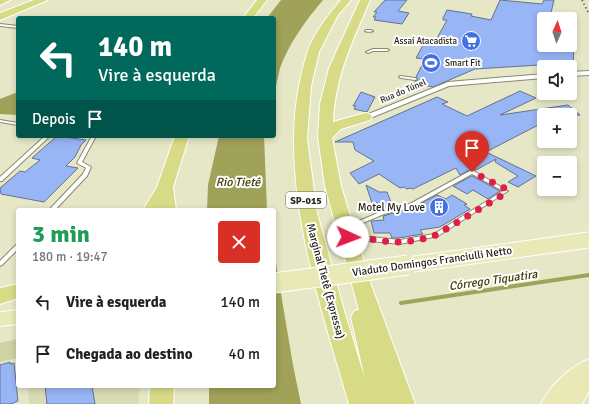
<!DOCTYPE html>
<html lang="pt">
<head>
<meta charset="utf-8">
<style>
	body { margin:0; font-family:Signika,sans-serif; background:#f6f6f6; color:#222; height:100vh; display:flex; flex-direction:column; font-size:15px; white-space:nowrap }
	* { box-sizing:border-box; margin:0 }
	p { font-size:13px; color:#767676 }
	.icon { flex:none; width:22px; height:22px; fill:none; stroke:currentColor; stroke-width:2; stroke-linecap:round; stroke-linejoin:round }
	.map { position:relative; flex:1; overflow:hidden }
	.side { position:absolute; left:16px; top:208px; width:260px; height:180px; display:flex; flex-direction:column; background:#fff; border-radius:4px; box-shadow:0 2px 6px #0003 }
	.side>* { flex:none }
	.banner { position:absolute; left:16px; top:16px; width:260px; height:122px; border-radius:4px; box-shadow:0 2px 6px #0003; background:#00695c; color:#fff; overflow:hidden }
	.needle { width:26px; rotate:3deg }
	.controls { position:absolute; left:537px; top:12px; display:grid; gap:8px }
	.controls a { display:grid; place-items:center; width:40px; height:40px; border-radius:4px; background:#fff; box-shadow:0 2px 6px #0003; font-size:20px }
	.pin { position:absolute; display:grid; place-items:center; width:34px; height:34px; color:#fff; margin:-41px -17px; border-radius:50% 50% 50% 0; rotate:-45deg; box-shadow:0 0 4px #0007 }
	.pin .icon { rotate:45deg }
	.me { position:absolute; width:44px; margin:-22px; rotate:92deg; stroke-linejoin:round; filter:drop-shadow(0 0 3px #0008) }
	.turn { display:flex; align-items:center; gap:14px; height:84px; padding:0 16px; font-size:18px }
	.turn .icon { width:52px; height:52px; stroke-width:2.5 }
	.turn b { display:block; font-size:28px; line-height:34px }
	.then { display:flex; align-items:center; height:38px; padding:0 16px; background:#0003; gap:8px; font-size:15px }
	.round { display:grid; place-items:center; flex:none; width:42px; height:42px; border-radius:4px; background:#f6f6f6 }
	.headline { display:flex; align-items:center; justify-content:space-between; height:68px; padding:0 16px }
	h1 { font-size:24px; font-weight:700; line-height:30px; color:#1e9e55 }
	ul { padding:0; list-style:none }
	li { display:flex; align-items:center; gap:12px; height:52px; padding:0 16px }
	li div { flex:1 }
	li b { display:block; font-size:15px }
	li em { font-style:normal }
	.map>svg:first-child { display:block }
	.built { fill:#d9dbb4 }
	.green { fill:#cfd2a3 }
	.water { fill:#9fa258 }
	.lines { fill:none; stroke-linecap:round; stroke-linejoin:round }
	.stream { stroke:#9fa258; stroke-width:4 }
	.building { fill:#98b5f5; stroke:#66728c }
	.lane-casing { stroke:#888a6d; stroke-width:2 }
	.street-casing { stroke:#888a6d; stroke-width:2 }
	.primary-casing { stroke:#fff; stroke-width:2 }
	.highway-casing { stroke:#fff; stroke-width:2 }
	.lane { fill:#fff; fill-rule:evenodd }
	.street { fill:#fff; fill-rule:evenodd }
	.primary { fill:#e8e9b6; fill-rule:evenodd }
	.highway { fill:#d8db86; fill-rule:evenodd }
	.rail { stroke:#72735f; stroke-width:2; stroke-dasharray:1.5 2.5; stroke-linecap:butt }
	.primary-bridge-far1-casing { stroke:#fff; stroke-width:17; stroke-linecap:butt }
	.primary-bridge-casing { stroke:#fff; stroke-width:21; stroke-linecap:butt }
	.primary-bridge-far1 { stroke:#e8e9b6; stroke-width:15 }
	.primary-bridge { stroke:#e8e9b6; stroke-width:19 }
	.route { stroke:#e11d48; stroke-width:7; stroke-dasharray:0 12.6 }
	.labels { text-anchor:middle; stroke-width:4; stroke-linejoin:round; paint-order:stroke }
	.far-poi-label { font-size:9px; fill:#242419; stroke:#fff; text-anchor:end }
	.far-street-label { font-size:9px; fill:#242419; stroke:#fff }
	.shield { fill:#fff; stroke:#66665e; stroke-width:1 }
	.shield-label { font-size:10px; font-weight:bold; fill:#242419 }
	.poi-label { font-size:11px; fill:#242419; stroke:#fff; text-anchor:end }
	.street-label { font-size:11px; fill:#242419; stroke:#fff }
	.water-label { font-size:12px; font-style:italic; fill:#3e3e01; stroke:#fff }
</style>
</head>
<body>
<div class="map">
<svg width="589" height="404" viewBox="0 0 589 404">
	<rect width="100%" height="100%" fill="#e5e7c7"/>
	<polygon class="built" points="28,386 140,386 138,404 29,404"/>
	<polygon class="green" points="18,339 18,358 0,362 0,343"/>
	<g class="water">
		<path d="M281,0H323C306,20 289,43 280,68C278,77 276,86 274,95V18H267Z"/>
		<polygon points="18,92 18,115 0,114 0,99"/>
		<polygon points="219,136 264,136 267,210 207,210 208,185"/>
		<polygon points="274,252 293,365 301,404 209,404 209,386 274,386"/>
	</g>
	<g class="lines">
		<polyline class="stream" points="401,303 589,275"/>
	</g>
	<g class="building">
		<polygon points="385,0 407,0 398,11 409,13 402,24 374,20 376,17 373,17 377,12 374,12"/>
		<polygon points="500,0 542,4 544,0 554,0 550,17 544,16 544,45 566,45 574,48 573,63 475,69 433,87 413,83 418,80 416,77 425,59 416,58 427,38 436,40 447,20 443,20 443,18 447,10 472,14 471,16 491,20"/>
		<polygon points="520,91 536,98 500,115 568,105 580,115 544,115 544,122 486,152 536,176 518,187 508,182 518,176 495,162 496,159 476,170 469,170 460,175 456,168 413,189 410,188 407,189 404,187 400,188 379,174 359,184 350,173 374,161 355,150 353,142 335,142 437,97 448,102 442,104 467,116"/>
		<polygon points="361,92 375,97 367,112 354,109 356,106 353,106"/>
		<polygon points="57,136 86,140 81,145 75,157 66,166 78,168 44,202 1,194 0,188 20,171 25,172 40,160 32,158"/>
		<polygon points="472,176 500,191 488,199 473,190 467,194 453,186"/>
		<polygon points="366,185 379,192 387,192 393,207 380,210 377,202 372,203"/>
		<polygon points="437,195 446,199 452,195 467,204 464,205 470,209 440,227 420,230 423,234 398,238 392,238 390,233 374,233 371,221 384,220 383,216 412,208"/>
		<polygon points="10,362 10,364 14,363 18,401 11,404 0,404 0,365"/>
		<polygon points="45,386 92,386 95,404 47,404"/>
	</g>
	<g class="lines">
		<g class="lane-casing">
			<g id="lane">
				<polygon points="0,24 18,26 18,28 0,26"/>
				<path d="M366,30H371L373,31C371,32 367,32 365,31Z"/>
				<polygon points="373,49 387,49 389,50 387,51 373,51 368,53 366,52"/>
				<polygon points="400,76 415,78 417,79 415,80 401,78 399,77"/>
				<polygon points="0,120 18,123 18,125 0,122"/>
				<polygon points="45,136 50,136 2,181 0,181 0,177"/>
				<polygon points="92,136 96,136 82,162 91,167 87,176 55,210 49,210 83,174 86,168 77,163"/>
				<polygon points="470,171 474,171 508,191 438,236 400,244 351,239 348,237 351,235 400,240 434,234 503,191 472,174 412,207 384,214 349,229 345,229 344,228 345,227 380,212 408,205"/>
				<polygon points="18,244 18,249 2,265 0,266 0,261 16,245"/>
			</g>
		</g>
		<g class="street-casing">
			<g id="street">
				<polygon points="589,71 589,75 570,76 570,72"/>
				<polygon points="544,74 544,78 449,86 368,119 365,119 361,117 448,82"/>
			</g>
		</g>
		<g class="primary-casing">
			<g id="primary">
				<polygon points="18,310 18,324 0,326 0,312"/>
				<path d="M589,359V391L582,404H541C549,387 571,366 589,359Z"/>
			</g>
		</g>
		<g class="highway-casing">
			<g id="highway">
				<polygon points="0,0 10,0 0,5"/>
				<polygon points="34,0 48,0 0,20 0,13"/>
				<polygon points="257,0 267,0 253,18 243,18"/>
				<path d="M341,0H351L338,15L319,52L311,86L307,139L317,213L345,314L365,379L351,317L354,311L359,310L325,186L318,137L320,104L329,68L360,0H370C352,42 335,76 333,122L365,113L370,114L372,117L370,120L341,129L332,138L341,186L371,285L415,404H349C318,296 271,165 307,54C312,36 329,14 341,0Z"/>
				<polygon points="175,136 189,136 173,187 176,210 143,210 157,187"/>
				<polygon points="18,284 18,298 0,304 0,288"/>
				<polygon points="150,386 174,386 173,404 149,404"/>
			</g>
		</g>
		<use href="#lane" class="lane"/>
		<use href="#street" class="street"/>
		<use href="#primary" class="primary"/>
		<use href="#highway" class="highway"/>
		<polyline class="rail" points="582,0 589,14"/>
		<g class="primary-bridge-far1-casing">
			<polyline id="primary-bridge-far1" points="400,266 589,240"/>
		</g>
		<g class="primary-bridge-casing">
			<polyline id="primary-bridge" points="274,283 408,265"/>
		</g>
		<use href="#primary-bridge-far1" class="primary-bridge-far1"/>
		<use href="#primary-bridge" class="primary-bridge"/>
	</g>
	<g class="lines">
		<path class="route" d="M348,237C365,237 381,242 398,242C410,242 424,239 436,235L506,193L504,188L472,172"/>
	</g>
	<defs>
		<g id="supermarket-disc" transform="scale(1)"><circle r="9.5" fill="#4370e2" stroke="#fff"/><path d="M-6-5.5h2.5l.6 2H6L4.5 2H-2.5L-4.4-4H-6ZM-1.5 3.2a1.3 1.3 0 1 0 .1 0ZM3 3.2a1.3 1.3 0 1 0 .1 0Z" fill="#fff"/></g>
		<g id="stadium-disc" transform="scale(1)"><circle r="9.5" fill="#4370e2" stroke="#fff"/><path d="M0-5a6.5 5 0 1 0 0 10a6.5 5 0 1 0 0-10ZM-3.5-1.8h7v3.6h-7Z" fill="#fff"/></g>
		<g id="building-disc" transform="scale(1)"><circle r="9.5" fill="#4370e2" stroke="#fff"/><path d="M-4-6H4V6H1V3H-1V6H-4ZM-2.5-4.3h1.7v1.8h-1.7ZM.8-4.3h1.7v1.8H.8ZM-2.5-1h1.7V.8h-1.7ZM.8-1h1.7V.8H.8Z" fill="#fff"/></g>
	</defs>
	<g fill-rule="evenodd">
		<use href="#supermarket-disc" x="471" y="41"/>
		<use href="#stadium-disc" x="431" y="63"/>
		<use href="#building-disc" x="439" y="207"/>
	</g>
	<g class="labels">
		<g class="far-poi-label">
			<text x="457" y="44">Assaí Atacadista</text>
			<text x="445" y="66" text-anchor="start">Smart Fit</text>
		</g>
		<g class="far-street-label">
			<text transform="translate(403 91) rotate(-23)" y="3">Rua do Túnel</text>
		</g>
		<rect class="shield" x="286" y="192" width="40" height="16" rx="3"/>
		<g class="shield-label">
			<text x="306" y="204">SP-015</text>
		</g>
		<g class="poi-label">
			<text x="425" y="211">Motel My Love</text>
		</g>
		<g class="street-label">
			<text transform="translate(432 261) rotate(-8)" y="4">Viaduto Domingos Franciulli Netto</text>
			<text transform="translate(326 281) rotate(75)" y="4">Marginal Tietê (Expressa)</text>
		</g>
		<g class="water-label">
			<text x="238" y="186">Rio Tietê</text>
			<text transform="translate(493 280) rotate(-8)" y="4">Córrego Tiquatira</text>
		</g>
	</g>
</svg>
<div class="controls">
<a><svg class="needle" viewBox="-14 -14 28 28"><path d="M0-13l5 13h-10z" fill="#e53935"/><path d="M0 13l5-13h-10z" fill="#767676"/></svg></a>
<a><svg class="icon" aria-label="sound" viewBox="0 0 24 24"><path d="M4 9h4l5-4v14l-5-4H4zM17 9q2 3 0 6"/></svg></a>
<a>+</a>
<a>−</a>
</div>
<div class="pin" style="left:472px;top:172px;background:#d93025"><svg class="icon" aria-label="arrive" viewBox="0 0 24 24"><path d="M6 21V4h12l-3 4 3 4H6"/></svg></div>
<svg class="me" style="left:348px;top:237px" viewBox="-20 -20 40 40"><circle r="19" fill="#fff"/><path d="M0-13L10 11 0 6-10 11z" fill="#e11d48"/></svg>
<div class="banner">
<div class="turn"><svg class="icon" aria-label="left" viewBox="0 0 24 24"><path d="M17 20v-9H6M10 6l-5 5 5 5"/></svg><div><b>140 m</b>Vire à esquerda</div></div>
<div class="then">Depois<svg class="icon" aria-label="arrive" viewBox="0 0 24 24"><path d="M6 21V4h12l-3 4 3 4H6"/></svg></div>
</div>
<section class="side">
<div class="headline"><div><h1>3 min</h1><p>180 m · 19:47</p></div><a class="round" style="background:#d93025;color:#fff"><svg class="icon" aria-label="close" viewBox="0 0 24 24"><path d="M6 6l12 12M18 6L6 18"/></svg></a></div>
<ul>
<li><svg class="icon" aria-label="left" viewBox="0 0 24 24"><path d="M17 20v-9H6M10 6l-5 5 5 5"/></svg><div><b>Vire à esquerda</b></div><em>140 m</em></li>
<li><svg class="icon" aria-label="arrive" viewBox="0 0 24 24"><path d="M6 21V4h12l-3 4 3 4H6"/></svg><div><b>Chegada ao destino</b></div><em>40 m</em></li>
</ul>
</section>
</div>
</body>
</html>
